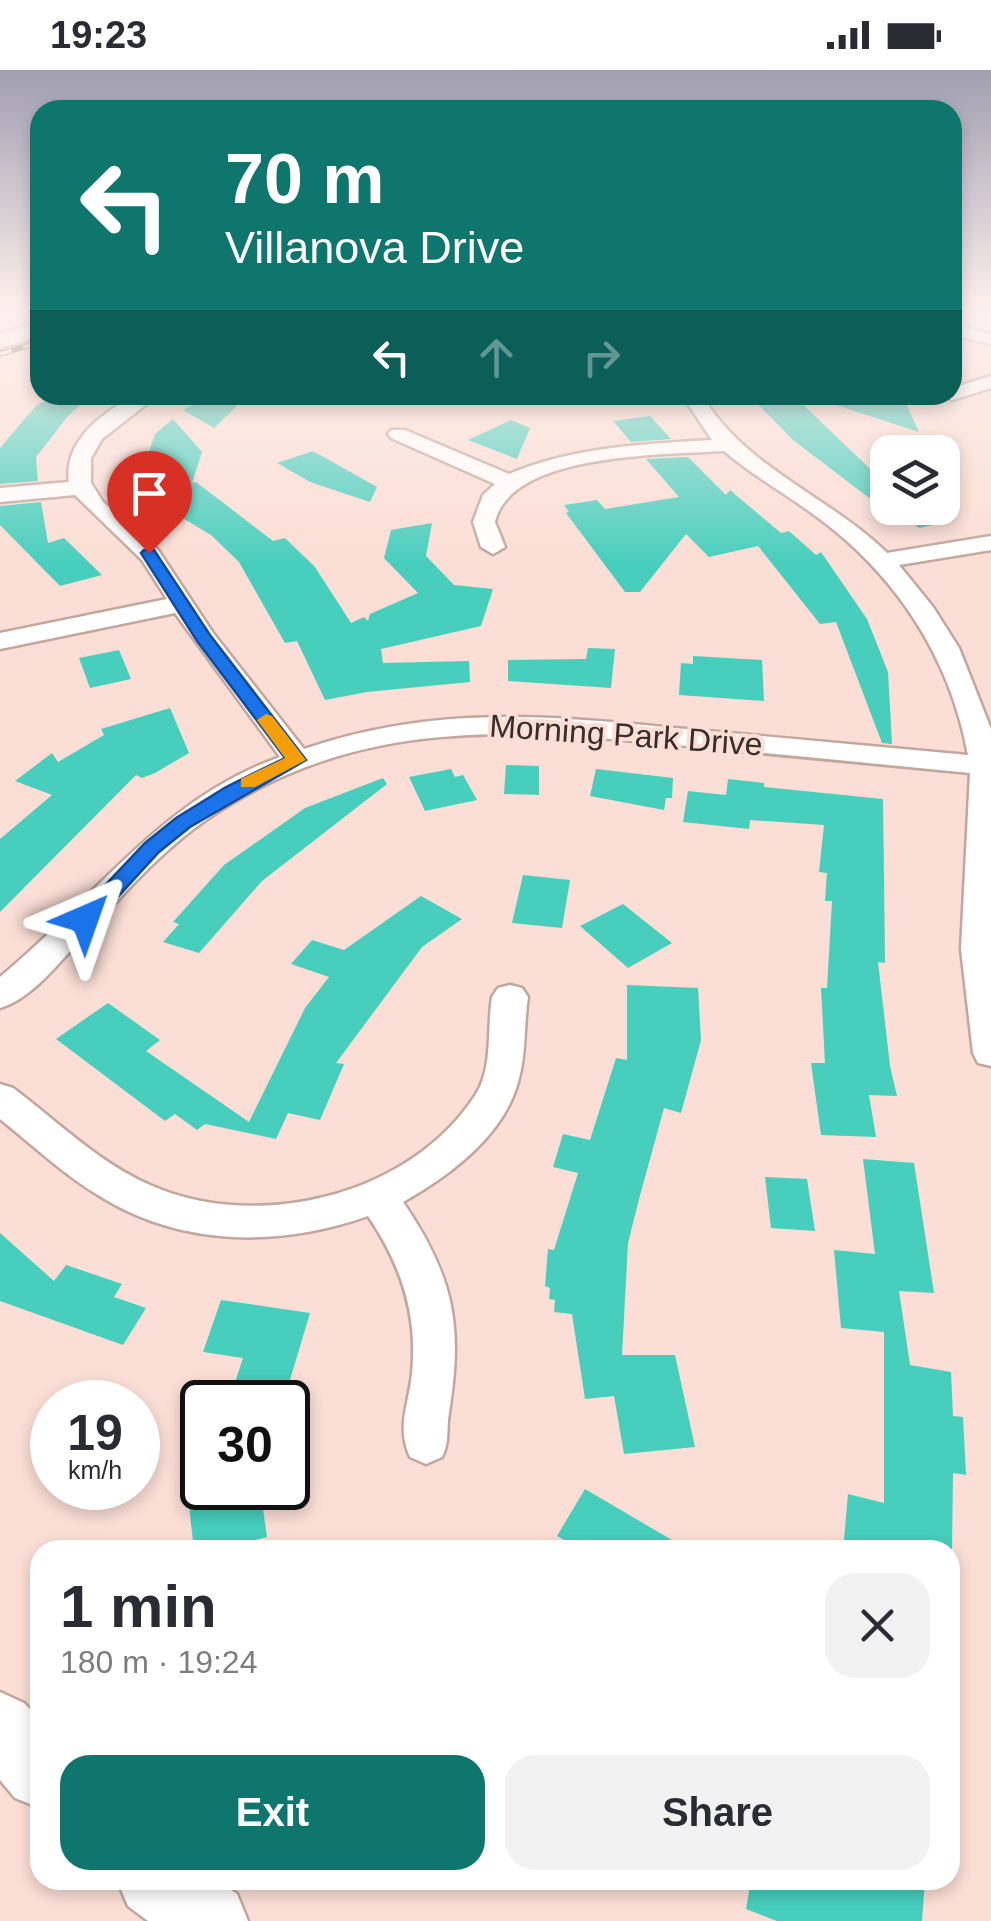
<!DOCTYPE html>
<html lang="en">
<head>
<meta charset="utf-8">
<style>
	body { margin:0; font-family:Arial,sans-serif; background:#f2f2f3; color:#2b2b33; height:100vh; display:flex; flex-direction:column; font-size:38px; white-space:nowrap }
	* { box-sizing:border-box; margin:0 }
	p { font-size:32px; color:#7c7c81 }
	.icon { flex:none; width:55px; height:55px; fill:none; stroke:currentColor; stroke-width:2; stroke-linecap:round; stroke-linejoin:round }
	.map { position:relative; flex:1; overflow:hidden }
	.details { position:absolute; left:30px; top:1470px; width:930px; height:350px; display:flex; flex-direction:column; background:#fff; border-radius:30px; box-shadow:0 5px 15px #0003 }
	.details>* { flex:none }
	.top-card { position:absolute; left:30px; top:30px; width:932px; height:305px; border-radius:30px; box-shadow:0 5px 15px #0003; background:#0f766e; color:#fff; overflow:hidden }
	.tools { position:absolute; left:870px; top:365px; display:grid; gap:20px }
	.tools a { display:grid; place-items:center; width:90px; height:90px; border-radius:20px; background:#fff; box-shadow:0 5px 15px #0003; font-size:50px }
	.speed { position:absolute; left:30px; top:1310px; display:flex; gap:20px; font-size:50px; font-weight:700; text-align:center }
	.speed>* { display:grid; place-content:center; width:130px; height:130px; border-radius:50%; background:#fff; box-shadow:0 5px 15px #0003; line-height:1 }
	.speed small { font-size:25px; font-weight:400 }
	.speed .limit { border:5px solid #111; border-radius:15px; background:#fff; color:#111 }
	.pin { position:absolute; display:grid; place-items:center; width:85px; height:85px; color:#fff; margin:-102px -42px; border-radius:50% 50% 50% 0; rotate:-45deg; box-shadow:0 0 10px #0007 }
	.pin .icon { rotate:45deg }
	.me { position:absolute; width:110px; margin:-55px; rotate:43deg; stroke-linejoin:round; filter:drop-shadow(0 0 8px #0008) }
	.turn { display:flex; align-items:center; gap:35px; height:210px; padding:0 30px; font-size:45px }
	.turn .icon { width:130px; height:130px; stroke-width:2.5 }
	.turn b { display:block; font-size:70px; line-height:85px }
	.lanes { display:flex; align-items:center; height:95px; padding:0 30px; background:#0003; justify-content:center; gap:50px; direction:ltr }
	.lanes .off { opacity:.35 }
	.round { display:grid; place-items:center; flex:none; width:105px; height:105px; border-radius:30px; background:#f2f2f3 }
	.head { display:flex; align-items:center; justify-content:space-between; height:170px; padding:0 30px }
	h1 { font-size:60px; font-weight:700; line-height:75px }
	.button { display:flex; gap:20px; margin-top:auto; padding:20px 30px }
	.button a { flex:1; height:115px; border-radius:30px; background:#0f766e; color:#fff; font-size:40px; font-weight:700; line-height:115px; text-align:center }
	.button a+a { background:#f2f2f3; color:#2b2b33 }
	.status { display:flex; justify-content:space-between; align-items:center; height:70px; padding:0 50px; background:#fff; direction:ltr }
	.status svg { height:28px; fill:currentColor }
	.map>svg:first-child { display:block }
	.building { fill:#47cebd }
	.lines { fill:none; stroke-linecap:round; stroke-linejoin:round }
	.minor-casing { stroke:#c1a79d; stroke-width:5 }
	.tertiary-casing { stroke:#c1a79d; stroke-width:5 }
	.minor { fill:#fff; fill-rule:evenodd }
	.tertiary { fill:#fff; fill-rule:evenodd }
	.rail-casing { stroke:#4c403c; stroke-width:6 }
	.rail { stroke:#fbded5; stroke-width:4; stroke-dasharray:12; stroke-linecap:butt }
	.route { fill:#1a73e8; stroke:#114b97; stroke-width:2.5 }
	.slow { fill:#f59e0b }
	.labels { text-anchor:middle; stroke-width:8; stroke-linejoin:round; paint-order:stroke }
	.street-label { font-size:32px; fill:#372d29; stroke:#fbded5 }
</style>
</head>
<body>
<div class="status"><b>19:23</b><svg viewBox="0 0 49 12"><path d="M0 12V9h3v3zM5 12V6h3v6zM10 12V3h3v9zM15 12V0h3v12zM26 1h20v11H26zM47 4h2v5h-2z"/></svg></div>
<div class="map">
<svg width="991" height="1851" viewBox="0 0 991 1851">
	<rect width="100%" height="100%" fill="#fbded5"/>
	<g class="building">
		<polygon points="53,325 88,328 68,346 36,387 38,411 0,414 0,378 35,337"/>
		<polygon points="213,325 248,325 214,358 183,340"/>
		<polygon points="749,325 793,325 888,416 888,438 885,440 793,370"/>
		<polygon points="824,325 902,325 919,362 823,331"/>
		<polygon points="650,346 671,369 631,372 613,351"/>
		<polygon points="173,349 202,382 192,413 196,412 273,471 285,468 315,497 351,553 364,547 368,551 370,544 418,523 384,488 391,460 432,453 426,486 454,515 493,519 481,556 381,579 383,593 469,591 470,612 367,622 325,630 297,571 285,573 239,492 211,465 181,447 150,420 145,393 155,364"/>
		<polygon points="511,350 530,358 517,389 468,370"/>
		<polygon points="313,381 377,417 370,432 310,412 277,393"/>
		<polygon points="688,387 726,425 730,420 781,463 789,461 816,485 821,482 867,549 888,602 892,674 882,673 836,552 820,554 758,476 709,487 686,464 640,522 625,522 566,443 569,442 564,435 597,430 605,439 679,427 646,389"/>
		<polygon points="41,432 48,473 64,468 102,505 60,516 0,455 0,436"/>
		<polygon points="905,438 939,438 955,450 919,458 911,452"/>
		<polygon points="588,578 615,579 611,618 508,611 508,590 586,589"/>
		<polygon points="119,580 131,609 90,618 79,588"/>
		<polygon points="693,586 762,590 764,631 679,625 681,593 693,594"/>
		<polygon points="170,638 189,683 155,703 142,708 136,705 0,842 0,769 52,725 15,711 52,683 58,692 104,665 101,659"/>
		<polygon points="506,695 539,696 539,725 504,724"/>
		<polygon points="451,699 455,707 463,705 477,730 425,741 409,707"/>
		<polygon points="596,699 673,708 672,728 666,728 664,740 590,726"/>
		<polygon points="383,708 387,714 262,811 199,883 163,872 179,854 173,852 224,795 305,738"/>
		<polygon points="728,709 764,713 764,717 883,729 885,893 878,892 890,996 897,1026 869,1025 876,1067 821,1065 811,993 825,993 821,918 827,918 832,831 825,831 827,803 819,802 824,755 750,750 749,759 683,752 688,721 726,725"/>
		<polygon points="523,805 570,810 562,858 512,853"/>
		<polygon points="421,826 462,849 422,877 336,993 344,994 320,1050 288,1043 276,1069 205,1054 197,1060 175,1044 165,1051 56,969 108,933 160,970 146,981 249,1052 305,938 329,907 291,894 312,870 344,880"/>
		<polygon points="623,834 672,873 628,898 580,856"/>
		<polygon points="627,915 698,918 701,970 681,1043 664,1038 639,1129 628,1173 622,1285 675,1285 695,1377 624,1384 614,1326 585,1329 572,1244 554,1242 555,1230 549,1229 550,1218 545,1216 548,1179 554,1180 578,1103 553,1097 563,1064 590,1070 616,988 627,990"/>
		<polygon points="863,1089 914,1093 934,1223 899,1221 910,1295 951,1302 953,1346 963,1347 966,1405 953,1403 952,1480 843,1480 848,1424 884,1433 884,1262 841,1258 834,1180 875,1184"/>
		<polygon points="765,1107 807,1109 815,1161 771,1158"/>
		<polygon points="0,1163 54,1211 66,1195 122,1214 114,1227 146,1238 123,1275 0,1231"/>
		<polygon points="221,1230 310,1243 284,1330 232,1322 243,1288 203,1282"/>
		<polygon points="187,1418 260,1418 267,1467 214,1480 194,1480"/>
		<polygon points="585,1419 689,1480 581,1480 557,1466"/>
		<polygon points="751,1810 925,1810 922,1851 777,1851 746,1839"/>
	</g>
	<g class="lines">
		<g class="minor-casing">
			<g id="minor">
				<polygon points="952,254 991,264 991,274 952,265"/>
				<polygon points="991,306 991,318 952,330 943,325 952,325 952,318"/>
				<path d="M134,325H158L102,369L91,388V413L103,432L158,480L213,563L304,679C440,633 556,646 695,660C786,668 877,677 968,685C950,586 894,502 813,444C783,422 752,405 724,381C666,385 511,382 495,452L505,477L493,484L481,477L473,452L483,425L495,414L391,368L388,364L391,360H405L509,404C573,377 643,374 712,370L682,325H702C743,397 829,426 887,483L991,466V480L899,495L933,537L959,578L991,659V996L978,993L973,983L961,879L970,703C879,694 788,685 698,677C521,660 362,642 206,750C158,783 120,829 80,870C58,894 31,929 0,938V907C94,830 161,729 280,687L175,543L0,579V563L167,529L142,490L75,425L0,432V418L69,412C63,371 102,344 134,325Z"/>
				<path d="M510,915L522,918L528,927C524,953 526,979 520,1004C508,1063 452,1104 403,1132C454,1207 463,1255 449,1343C446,1360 450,1371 442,1387L426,1394L410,1387C396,1356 409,1335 412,1303C418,1245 401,1194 368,1146C281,1177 184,1177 103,1128C65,1106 34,1076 0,1049V1014L13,1018C57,1051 99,1093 150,1115C258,1163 411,1126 476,1024C493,998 487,957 492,927L498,918Z"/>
			</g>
		</g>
		<g class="tertiary-casing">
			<g id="tertiary">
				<polygon points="40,252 40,266 0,278 0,264"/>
				<polygon points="0,1622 24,1633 40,1650 40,1738 15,1728 0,1710"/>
				<polygon points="117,1810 217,1810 237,1824 248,1851 148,1851 128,1836"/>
			</g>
		</g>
		<use href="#minor" class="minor"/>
		<use href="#tertiary" class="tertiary"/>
		<g class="rail-casing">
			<polyline id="rail" points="0,284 40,272"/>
		</g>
		<use href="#rail" class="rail"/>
	</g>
	<linearGradient id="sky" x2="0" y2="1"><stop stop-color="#a09eb0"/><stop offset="0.48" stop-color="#fdf0ec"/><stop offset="1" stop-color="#fdf0ec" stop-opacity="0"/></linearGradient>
	<rect width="991" height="496" fill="url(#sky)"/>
	<polygon class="route" points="144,480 154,480 210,565 306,690 190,757 159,782 93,854 78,854 75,849 78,844 145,773 176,748 226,717 285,688 197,571 141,483"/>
	<polygon class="slow" points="266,644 272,646 306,690 255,717 241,717 241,709 285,688 257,650"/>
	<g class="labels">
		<g class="street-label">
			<text transform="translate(626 665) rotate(4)" y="11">Morning Park Drive</text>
		</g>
	</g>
</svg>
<div class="tools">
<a><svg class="icon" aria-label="layers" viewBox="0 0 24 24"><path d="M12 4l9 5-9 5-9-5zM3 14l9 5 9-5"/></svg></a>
</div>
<div class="speed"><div>19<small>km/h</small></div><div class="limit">30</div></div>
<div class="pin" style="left:149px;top:483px;background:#d93025"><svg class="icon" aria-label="arrive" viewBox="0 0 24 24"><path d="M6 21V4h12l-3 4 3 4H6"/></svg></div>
<svg class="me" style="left:85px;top:849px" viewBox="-20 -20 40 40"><path d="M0-17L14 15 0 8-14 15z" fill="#1a73e8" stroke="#fff" stroke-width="4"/></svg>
<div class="top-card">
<div class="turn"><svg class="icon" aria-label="left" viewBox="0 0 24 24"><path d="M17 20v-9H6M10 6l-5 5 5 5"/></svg><div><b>70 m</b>Villanova Drive</div></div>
<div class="lanes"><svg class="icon" aria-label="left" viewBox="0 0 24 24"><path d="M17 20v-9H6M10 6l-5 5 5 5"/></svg><svg class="icon off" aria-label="ahead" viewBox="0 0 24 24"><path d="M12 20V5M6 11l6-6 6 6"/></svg><svg class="icon off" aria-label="right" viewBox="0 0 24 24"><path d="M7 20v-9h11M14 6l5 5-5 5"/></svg></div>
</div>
<section class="details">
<div class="head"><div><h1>1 min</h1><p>180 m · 19:24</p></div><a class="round"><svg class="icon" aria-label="close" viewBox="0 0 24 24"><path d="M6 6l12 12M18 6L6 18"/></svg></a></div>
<div class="button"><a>Exit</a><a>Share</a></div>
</section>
</div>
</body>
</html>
